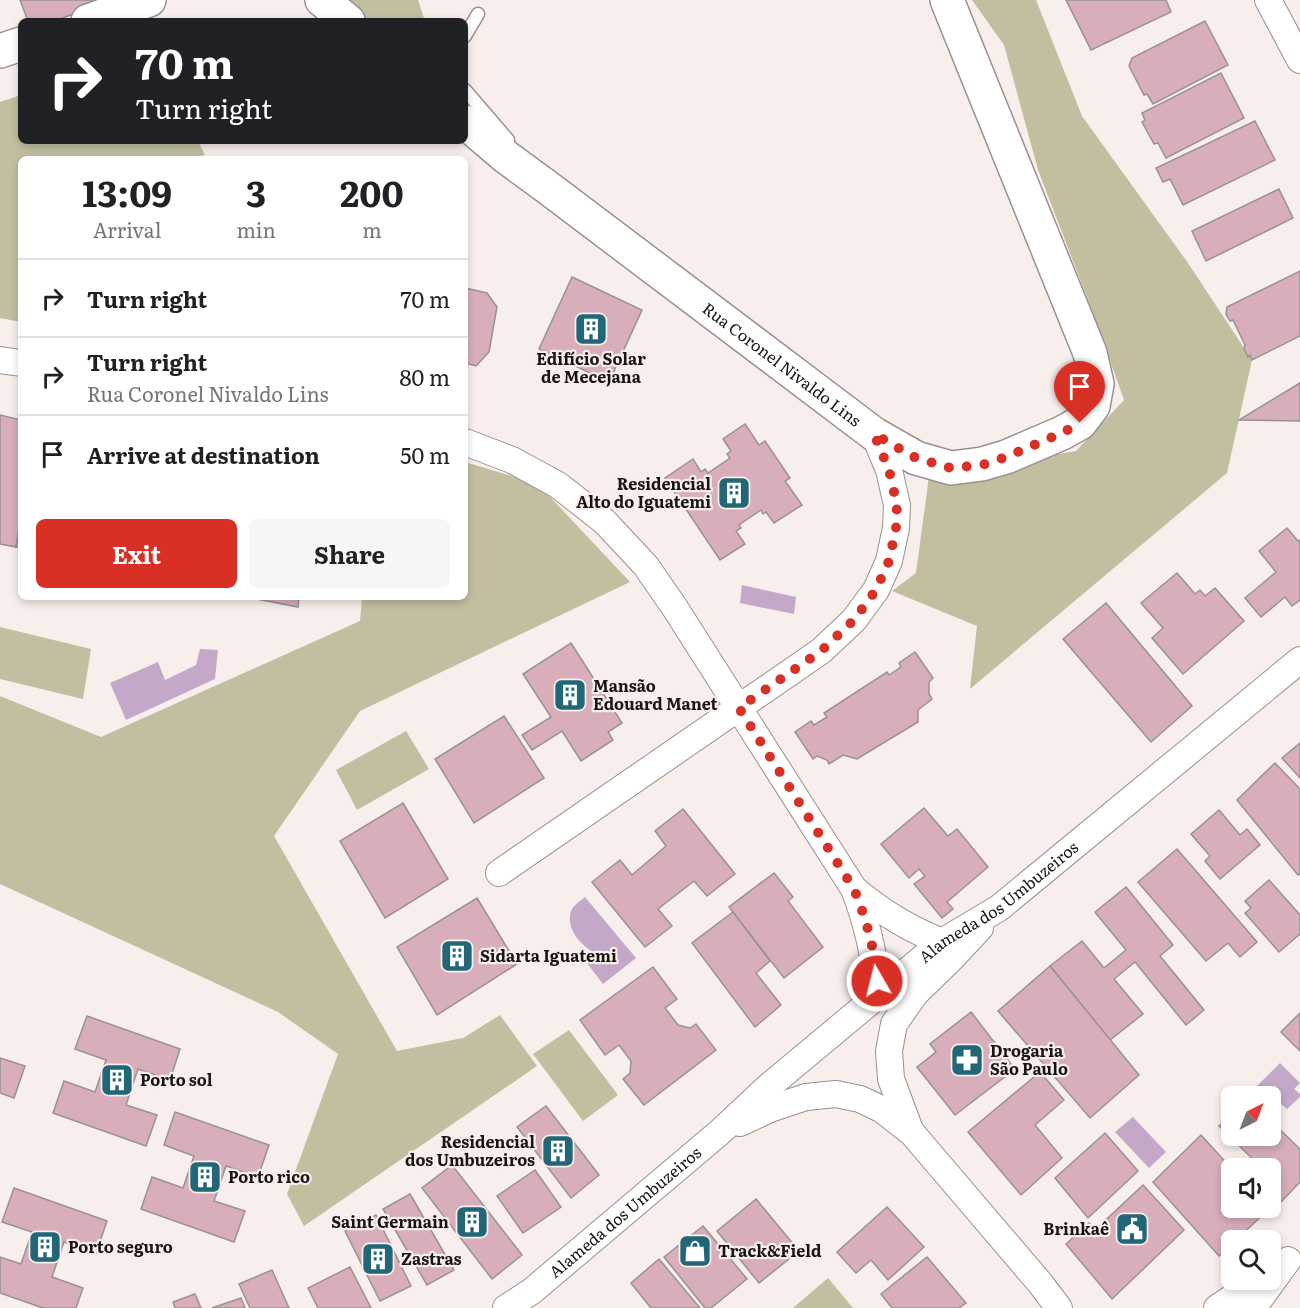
<!DOCTYPE html>
<html lang="en">
<head>
<meta charset="utf-8">
<style>
	body { margin:0; font-family:Literata,serif; background:#f6f6f6; color:#202124; height:100vh; display:flex; flex-direction:column; font-size:22px; white-space:nowrap }
	* { box-sizing:border-box; margin:0 }
	p { font-size:20px; color:#757577 }
	.icon { flex:none; width:33px; height:33px; fill:none; stroke:currentColor; stroke-width:2; stroke-linecap:round; stroke-linejoin:round }
	.map { position:relative; flex:1; overflow:hidden }
	.side { position:absolute; left:18px; top:156px; width:450px; height:444px; display:flex; flex-direction:column; background:#fff; border-radius:9px; box-shadow:0 3px 9px #0003 }
	.side>* { flex:none }
	.guide { position:absolute; left:18px; top:18px; width:450px; height:126px; border-radius:9px; box-shadow:0 3px 9px #0003; background:#202124; color:#fff; overflow:hidden }
	.needle { width:39px; rotate:42deg }
	.buttons { position:absolute; left:1221px; top:1086px; display:grid; gap:12px }
	.buttons a { display:grid; place-items:center; width:60px; height:60px; border-radius:9px; background:#fff; box-shadow:0 3px 9px #0003; font-size:30px }
	.pin { position:absolute; display:grid; place-items:center; width:51px; height:51px; color:#fff; margin:-62px -26px; border-radius:50% 50% 50% 0; rotate:-45deg; box-shadow:0 0 6px #0007 }
	.pin .icon { rotate:45deg }
	.me { position:absolute; width:66px; margin:-33px; rotate:352deg; stroke-linejoin:round; filter:drop-shadow(0 0 4px #0008) }
	.turn { display:flex; align-items:center; gap:21px; height:126px; padding:0 18px; font-size:27px }
	.turn .icon { width:78px; height:78px; stroke-width:2.5 }
	.turn b { display:block; font-size:42px; line-height:51px }
	.eta { display:flex; justify-content:space-evenly; align-items:center; height:102px; text-align:center }
	.eta b { font-size:36px; font-weight:700; line-height:42px }
	.button { display:flex; gap:12px; margin-top:auto; padding:12px 18px }
	.button a { flex:1; height:69px; border-radius:9px; background:#d93025; color:#fff; font-size:24px; font-weight:700; line-height:69px; text-align:center }
	.button a+a { background:#f6f6f6; color:#202124 }
	ul { padding:0; list-style:none }
	li { display:flex; align-items:center; gap:18px; height:78px; padding:0 18px; border-top:2px solid #e0e0e0 }
	li div { flex:1 }
	li b { display:block; font-size:22px }
	li em { font-style:normal }
	.map>svg:first-child { display:block }
	.green { fill:#c2bfa0 }
	.water { fill:#c3a8c7 }
	.building { fill:#d8aebb; stroke:#9a9194; stroke-width:1.5 }
	.lines { fill:none; stroke-linecap:round; stroke-linejoin:round }
	.lane-casing { stroke:#9a918f; stroke-width:15 }
	.street-casing { stroke:#9a918f; stroke-width:28 }
	.secondary-casing { stroke:#9a918f; stroke-width:36 }
	.lane { stroke:#fff; stroke-width:12 }
	.street { stroke:#fff; stroke-width:26 }
	.secondary { stroke:#fff; stroke-width:33 }
	.route { stroke:#d93025; stroke-width:10; stroke-dasharray:0 18 }
	.labels { text-anchor:middle; stroke-width:4.5; stroke-linejoin:round; paint-order:stroke }
	.poi-label { font-size:16px; font-weight:bold; fill:#181514; stroke:#f8eeeb; text-anchor:start }
	.street-label { font-size:16px; fill:#181514; stroke:#f8eeeb }
</style>
</head>
<body>
<div class="map">
<svg width="1300" height="1308" viewBox="0 0 1300 1308">
	<rect width="100%" height="100%" fill="#f8eeeb"/>
	<g class="green">
		<polygon points="339,0 418,0 425,21 364,21"/>
		<polygon points="972,0 1036,0 1082,116 1188,263 1252,360 1227,473 970,689 977,626 892,591 916,573 929,476 1076,451 1124,400 1093,313 1038,170 1004,45"/>
		<polygon points="21,95 21,141 198,141 205,155 186,159 21,159 21,322 0,318 0,102"/>
		<polygon points="465,462 538,484 630,582 360,711 274,836 397,1051 463,1038 500,1015 537,1066 304,1226 287,1194 338,1054 278,1012 0,884 0,696 101,737 360,621 362,597 465,597"/>
		<polygon points="0,627 91,649 83,699 0,679"/>
		<polygon points="406,731 429,769 357,810 336,770"/>
		<polygon points="569,1030 618,1095 583,1121 533,1054"/>
		<polygon points="828,1278 853,1308 793,1308"/>
	</g>
	<g class="water">
		<polygon points="742,585 796,597 794,614 740,603"/>
		<polygon points="200,649 218,650 215,679 126,720 110,683 158,662 165,680 196,665"/>
		<path d="M585,897L636,958L603,984L587,963L590,950C578,942 566,927 571,911C573,906 580,901 585,897Z"/>
		<polygon points="1280,1063 1300,1083 1294,1089 1300,1094 1300,1097 1287,1109 1281,1104 1275,1111 1271,1106 1270,1096 1261,1096 1254,1089"/>
		<polygon points="1133,1117 1166,1152 1149,1168 1115,1132"/>
	</g>
	<g class="building">
		<polygon points="20,0 110,0 55,21 28,21"/>
		<polygon points="1066,0 1166,0 1171,12 1091,50"/>
		<polygon points="1205,21 1228,65 1153,104 1147,94 1144,95 1129,66 1132,58"/>
		<polygon points="1221,73 1244,118 1166,158 1158,143 1154,144 1142,122 1145,120 1142,113"/>
		<polygon points="1255,121 1275,160 1183,205 1170,179 1163,182 1156,168"/>
		<polygon points="1279,189 1293,218 1206,261 1192,231"/>
		<polygon points="1300,272 1300,336 1252,360 1250,355 1248,357 1244,349 1245,345 1233,320 1230,321 1226,314 1227,307 1300,271"/>
		<polygon points="572,277 642,310 609,382 539,349"/>
		<polygon points="465,288 487,293 497,307 489,352 476,366 465,363"/>
		<polygon points="1300,383 1300,421 1239,420"/>
		<polygon points="0,415 21,420 21,519 16,547 0,544"/>
		<polygon points="745,424 759,445 765,441 790,478 785,481 802,505 774,523 766,512 763,514 761,510 739,525 741,528 736,531 745,544 720,560 665,478 693,459 701,472 705,469 708,473 730,458 727,454 731,451 723,439"/>
		<polygon points="21,519 21,548 16,547"/>
		<polygon points="1287,528 1298,541 1300,540 1300,600 1292,606 1285,597 1261,617 1245,598 1276,572 1259,551"/>
		<polygon points="1177,573 1195,594 1200,590 1205,596 1215,588 1244,621 1183,674 1152,638 1163,628 1141,603"/>
		<polygon points="246,597 299,597 298,607"/>
		<polygon points="1106,603 1192,706 1151,742 1063,639"/>
		<polygon points="571,643 622,723 608,732 613,740 581,761 562,731 532,750 522,735 551,717 523,674"/>
		<polygon points="915,652 933,678 929,682 929,694 932,699 918,710 918,722 857,759 843,755 829,764 827,760 817,756 813,759 795,732 811,721 814,725 827,717 824,713 887,672 889,675 901,667 899,663"/>
		<polygon points="504,716 544,778 474,823 435,759"/>
		<polygon points="1300,743 1300,778 1282,758"/>
		<polygon points="1275,763 1300,789 1300,874 1298,875 1237,800"/>
		<polygon points="403,803 448,879 385,918 340,841"/>
		<polygon points="924,808 948,836 957,829 988,867 947,902 953,909 942,918 914,884 925,876 919,869 909,878 881,844"/>
		<polygon points="683,809 735,874 707,896 694,881 658,909 672,926 645,947 592,882 620,860 632,875 666,846 655,831"/>
		<polygon points="1219,810 1240,835 1247,829 1260,845 1220,879 1205,861 1210,856 1191,834"/>
		<polygon points="1177,849 1257,942 1240,957 1228,943 1206,961 1138,882"/>
		<polygon points="774,873 793,897 788,901 823,947 784,978 729,907"/>
		<polygon points="1269,880 1300,915 1300,934 1279,952 1245,913 1251,908 1245,901"/>
		<polygon points="1126,887 1173,945 1160,956 1204,1010 1186,1025 1135,962 1114,979 1143,1014 1110,1040 1050,966 1082,941 1104,968 1126,950 1095,912"/>
		<polygon points="477,898 517,964 437,1015 397,947"/>
		<polygon points="733,912 770,961 756,973 781,1005 755,1027 692,943"/>
		<polygon points="1050,966 1139,1075 1090,1118 998,1011"/>
		<polygon points="653,967 677,999 665,1008 678,1025 690,1028 696,1024 716,1050 644,1105 623,1079 630,1073 631,1061 619,1045 605,1055 580,1020"/>
		<polygon points="971,1012 1015,1069 955,1115 917,1067 936,1052 930,1044"/>
		<polygon points="1300,1013 1300,1051 1281,1032"/>
		<polygon points="87,1016 180,1049 170,1080 138,1069 126,1105 157,1115 146,1146 53,1113 64,1081 95,1092 106,1060 75,1049"/>
		<polygon points="0,1058 25,1066 14,1098 0,1093"/>
		<polygon points="1040,1072 1064,1100 1035,1125 1062,1158 1021,1195 968,1132"/>
		<polygon points="546,1106 599,1175 571,1198 517,1127"/>
		<polygon points="175,1112 269,1145 258,1177 226,1166 214,1201 245,1211 234,1242 141,1209 152,1177 183,1188 194,1156 164,1145"/>
		<polygon points="1232,1114 1232,1136 1270,1136 1270,1120 1300,1149 1300,1182 1281,1202 1270,1191 1270,1168 1262,1168 1219,1126"/>
		<polygon points="1105,1133 1138,1171 1088,1218 1055,1178"/>
		<polygon points="1201,1135 1232,1169 1232,1208 1268,1208 1269,1209 1236,1240 1232,1240 1232,1244 1219,1256 1153,1182"/>
		<polygon points="452,1165 522,1255 492,1279 422,1188"/>
		<polygon points="535,1170 561,1207 523,1233 497,1196"/>
		<polygon points="1143,1185 1184,1230 1112,1299 1066,1244 1089,1223 1096,1229"/>
		<polygon points="14,1188 107,1221 96,1253 64,1242 52,1277 83,1288 76,1308 43,1308 0,1293 0,1257 21,1264 32,1232 2,1222"/>
		<polygon points="410,1194 454,1270 427,1285 383,1209"/>
		<polygon points="756,1199 799,1251 759,1283 717,1231"/>
		<polygon points="887,1207 924,1247 888,1280 871,1260 856,1273 837,1252"/>
		<polygon points="376,1215 411,1286 380,1301 345,1231"/>
		<polygon points="703,1226 747,1279 711,1308 705,1308 664,1257"/>
		<polygon points="927,1257 966,1303 959,1308 892,1308 881,1294"/>
		<polygon points="659,1259 700,1308 651,1308 631,1283"/>
		<polygon points="350,1267 371,1308 318,1308 308,1288"/>
		<polygon points="272,1270 289,1308 250,1308 239,1284"/>
		<polygon points="195,1294 201,1308 175,1308 173,1302"/>
		<polygon points="241,1298 245,1308 212,1308"/>
	</g>
	<g class="lines">
		<g class="lane-casing">
			<g id="lane">
				<polyline points="465,36 478,14"/>
				<polyline points="465,90 508,140"/>
			</g>
		</g>
		<g class="street-casing">
			<g id="street">
				<polyline points="1268,0 1300,60"/>
				<polyline points="0,360 21,363"/>
				<path d="M465,442L512,460L558,485L605,522L646,566L675,608L854,889C868,925 875,956 878,995"/>
				<polyline points="499,873 821,651 854,620 876,590 889,561 896,528 897,505 889,470 874,434"/>
				<path d="M854,889C881,912 909,929 942,942"/>
				<polyline points="740,1123 770,1109 806,1097 836,1094 860,1099 881,1109 912,1133 1040,1283 1059,1308"/>
				<polyline points="910,1130 891,1079 889,1051 894,1024 915,994 952,958 980,928"/>
				<path id="s1" d="M506,1308L532,1291L720,1132L768,1087L942,942L999,908L1300,660"/>
				<polyline points="1217,1308 1259,1280"/>
				<polyline points="1253,1308 1288,1260"/>
			</g>
		</g>
		<g class="secondary-casing">
			<g id="secondary">
				<polyline points="322,0 348,21"/>
				<polyline points="88,21 149,0"/>
				<polyline points="0,51 21,44"/>
				<path id="s2" d="M465,122L506,157L547,187L874,434L916,458L951,468L982,464L1006,457L1062,433L1080,423L1093,406L1097,384L1090,353L947,0"/>
			</g>
		</g>
		<use href="#lane" class="lane"/>
		<use href="#street" class="street"/>
		<use href="#secondary" class="secondary"/>
	</g>
	<g class="lines">
		<path class="route" d="M877,981C875,949 866,919 854,889L739,708L821,651L854,620L876,590L889,561L896,528L897,505L889,470L874,434L916,458L951,468L982,465L1006,457L1062,433L1080,423"/>
	</g>
	<defs>
		<g id="building-square" transform="scale(1.725)"><rect x="-9" y="-9" width="18" height="18" rx="4" fill="#226778" stroke="#f8eeeb"/><path d="M-4-6H4V6H1V3H-1V6H-4ZM-2.5-4.3h1.7v1.8h-1.7ZM.8-4.3h1.7v1.8H.8ZM-2.5-1h1.7V.8h-1.7ZM.8-1h1.7V.8H.8Z" fill="#fff"/></g>
		<g id="pharmacy-square" transform="scale(1.725)"><rect x="-9" y="-9" width="18" height="18" rx="4" fill="#226778" stroke="#f8eeeb"/><path d="M-2-6h4v4h4v4h-4v4h-4v-4h-4v-4h4Z" fill="#fff"/></g>
		<g id="civic-square" transform="scale(1.725)"><rect x="-9" y="-9" width="18" height="18" rx="4" fill="#226778" stroke="#f8eeeb"/><path d="M-.6-6.5H3V-4.5H.6V-3L4-1V1h2V6H-6V1h2V-1L-.6-3ZM-1.2 2.5V6h2.4V2.5Z" fill="#fff"/></g>
		<g id="shop-square" transform="scale(1.725)"><rect x="-9" y="-9" width="18" height="18" rx="4" fill="#226778" stroke="#f8eeeb"/><path d="M-5-2.5h2.3a2.7 3.5 0 0 1 5.4 0H5L5.5 6h-11ZM-1.5-2.5h3a1.5 2.3 0 0 0-3 0Z" fill="#fff"/></g>
	</defs>
	<g fill-rule="evenodd">
		<use href="#building-square" x="591" y="329"/>
		<use href="#building-square" x="734" y="493"/>
		<use href="#building-square" x="570" y="695"/>
		<use href="#building-square" x="457" y="956"/>
		<use href="#pharmacy-square" x="967" y="1060"/>
		<use href="#building-square" x="117" y="1080"/>
		<use href="#building-square" x="558" y="1151"/>
		<use href="#building-square" x="205" y="1177"/>
		<use href="#building-square" x="472" y="1222"/>
		<use href="#civic-square" x="1132" y="1229"/>
		<use href="#building-square" x="45" y="1247"/>
		<use href="#shop-square" x="695" y="1251"/>
		<use href="#building-square" x="378" y="1259"/>
	</g>
	<g class="labels">
		<g class="poi-label">
			<text x="591" y="365" text-anchor="middle">Edifício Solar<tspan x="591" dy="18">de Mecejana</tspan></text>
			<text x="711" y="490" text-anchor="end">Residencial<tspan x="711" dy="18">Alto do Iguatemi</tspan></text>
			<text x="593" y="692">Mansão<tspan x="593" dy="18">Edouard Manet</tspan></text>
			<text x="480" y="962">Sidarta Iguatemi</text>
			<text x="990" y="1057">Drogaria<tspan x="990" dy="18">São Paulo</tspan></text>
			<text x="140" y="1086">Porto sol</text>
			<text x="535" y="1148" text-anchor="end">Residencial<tspan x="535" dy="18">dos Umbuzeiros</tspan></text>
			<text x="228" y="1183">Porto rico</text>
			<text x="449" y="1228" text-anchor="end">Saint Germain</text>
			<text x="1109" y="1235" text-anchor="end">Brinkaê</text>
			<text x="68" y="1253">Porto seguro</text>
			<text x="718" y="1257">Track&amp;Field</text>
			<text x="401" y="1265">Zastras</text>
		</g>
		<g class="street-label">
			<text dy="6" stroke="none"><textPath href="#s2" startOffset="399">Rua Coronel Nivaldo Lins</textPath></text>
			<text dy="6" stroke="none"><textPath href="#s1" startOffset="639">Alameda dos Umbuzeiros</textPath></text>
			<text dy="6" stroke="none"><textPath href="#s1" startOffset="153">Alameda dos Umbuzeiros</textPath></text>
		</g>
	</g>
</svg>
<div class="buttons">
<a><svg class="needle" viewBox="-14 -14 28 28"><path d="M0-13l5 13h-10z" fill="#e53935"/><path d="M0 13l5-13h-10z" fill="#757577"/></svg></a>
<a><svg class="icon" aria-label="sound" viewBox="0 0 24 24"><path d="M4 9h4l5-4v14l-5-4H4zM17 9q2 3 0 6"/></svg></a>
<a><svg class="icon" aria-label="search" viewBox="0 0 24 24"><circle cx="10" cy="10" r="6"/><path d="M15 15l6 6"/></svg></a>
</div>
<div class="pin" style="left:1080px;top:423px;background:#d93025"><svg class="icon" aria-label="arrive" viewBox="0 0 24 24"><path d="M6 21V4h12l-3 4 3 4H6"/></svg></div>
<svg class="me" style="left:877px;top:981px" viewBox="-20 -20 40 40"><circle r="17" fill="#d93025" stroke="#fff" stroke-width="3"/><path d="M0-11L8 9 0 5-8 9z" fill="#fff"/></svg>
<div class="guide">
<div class="turn"><svg class="icon" aria-label="right" viewBox="0 0 24 24"><path d="M7 20v-9h11M14 6l5 5-5 5"/></svg><div><b>70 m</b>Turn right</div></div>
</div>
<section class="side">
<div class="eta">
<div><b>13:09</b><p>Arrival</p></div>
<div><b>3</b><p>min</p></div>
<div><b>200</b><p>m</p></div>
</div>
<ul>
<li><svg class="icon" aria-label="right" viewBox="0 0 24 24"><path d="M7 20v-9h11M14 6l5 5-5 5"/></svg><div><b>Turn right</b></div><em>70 m</em></li>
<li><svg class="icon" aria-label="right" viewBox="0 0 24 24"><path d="M7 20v-9h11M14 6l5 5-5 5"/></svg><div><b>Turn right</b><p>Rua Coronel Nivaldo Lins</p></div><em>80 m</em></li>
<li><svg class="icon" aria-label="arrive" viewBox="0 0 24 24"><path d="M6 21V4h12l-3 4 3 4H6"/></svg><div><b>Arrive at destination</b></div><em>50 m</em></li>
</ul>
<div class="button"><a>Exit</a><a>Share</a></div>
</section>
</div>
</body>
</html>
